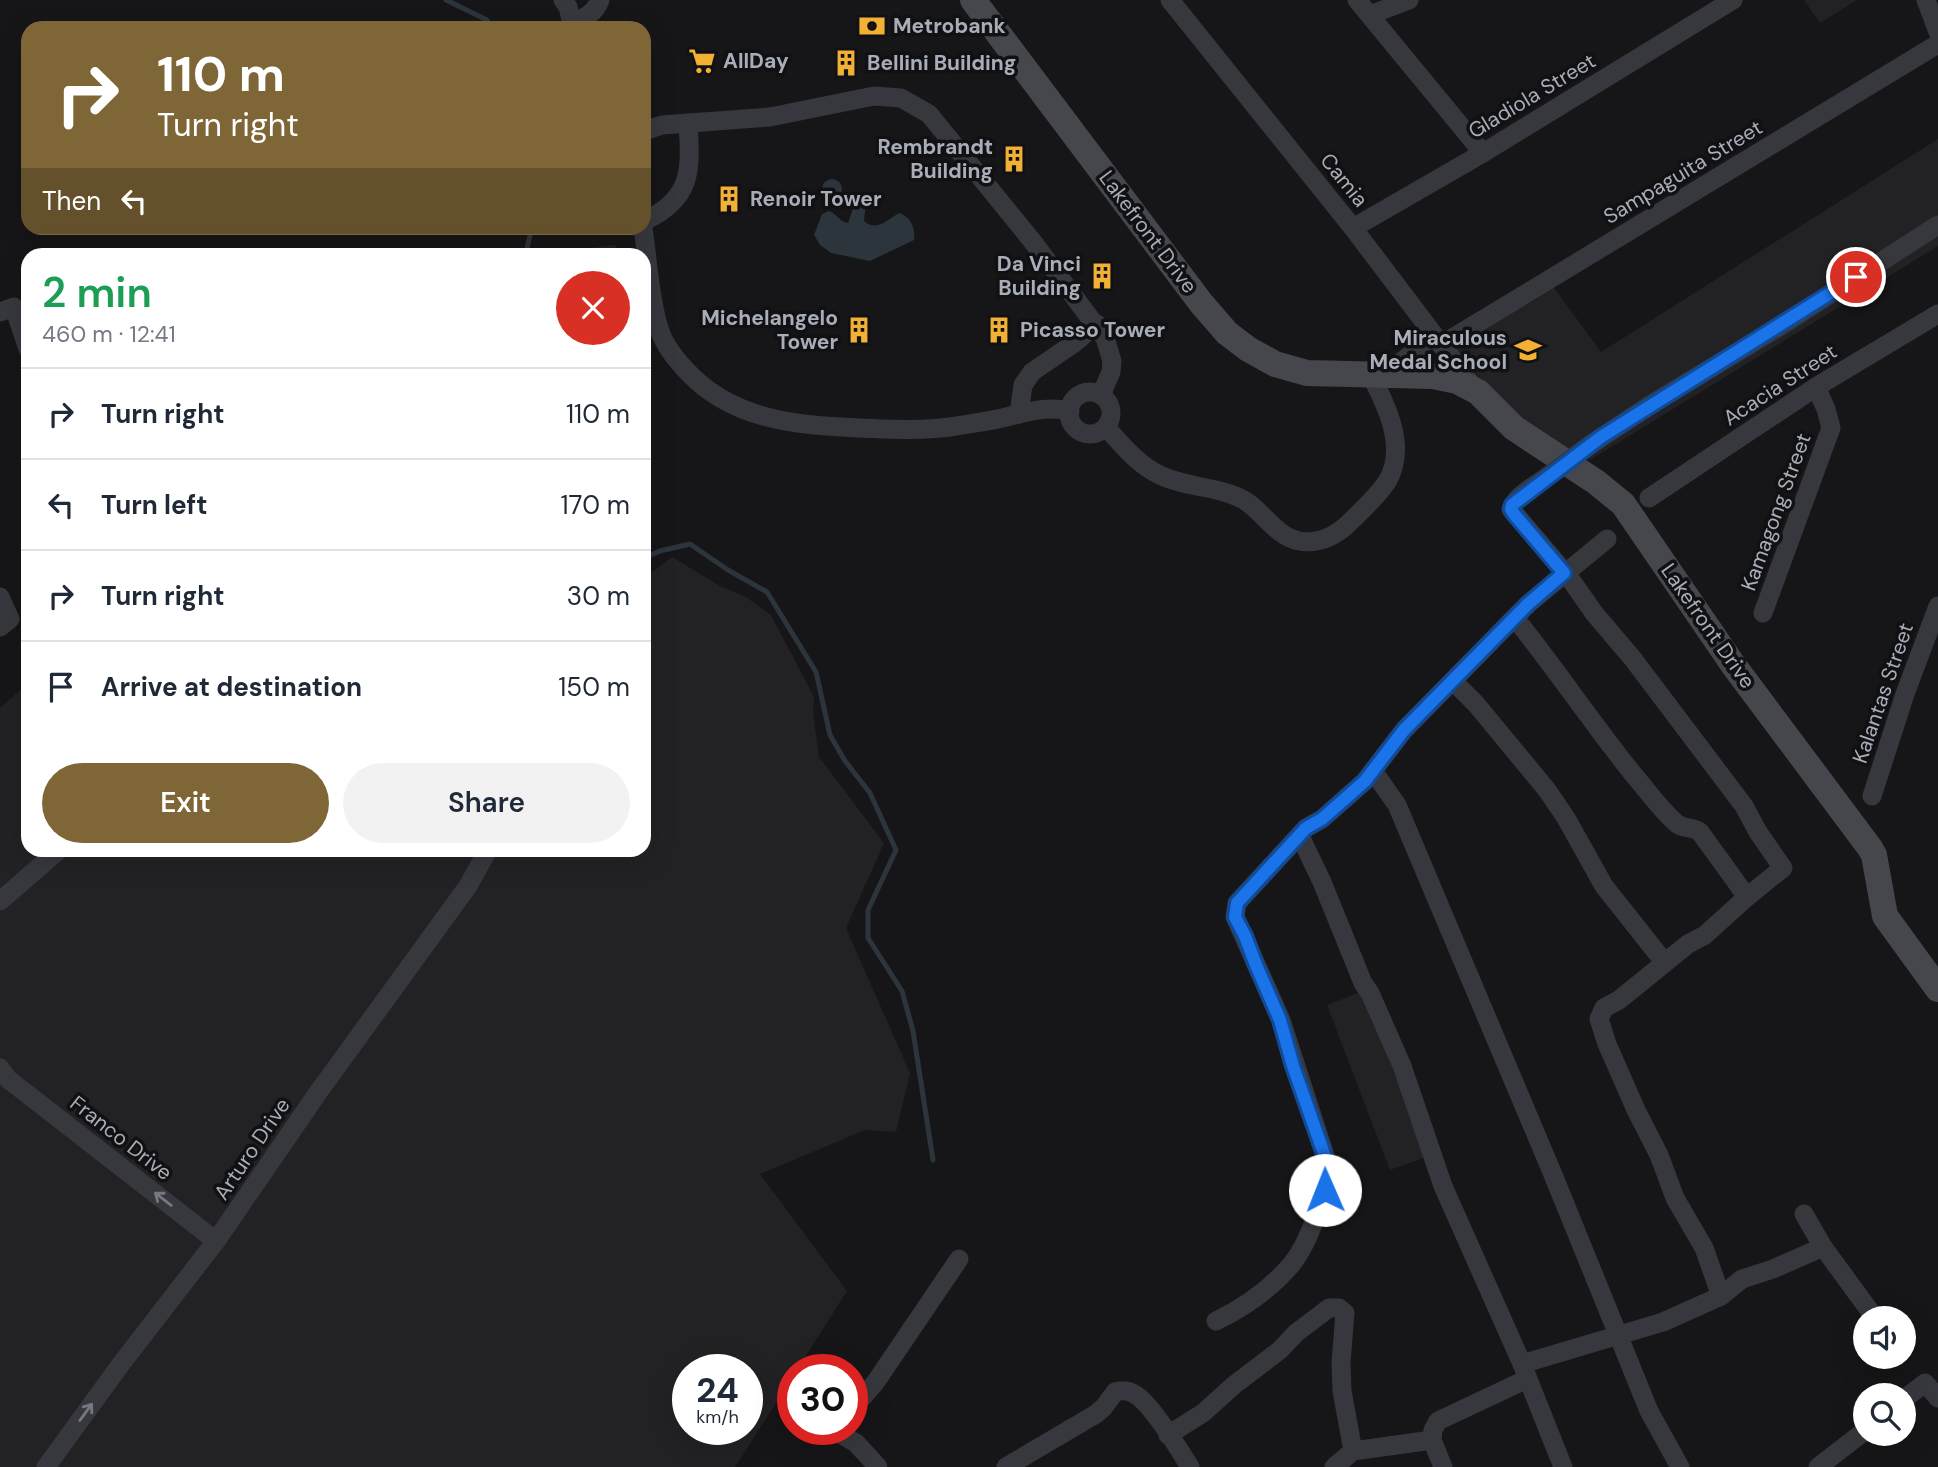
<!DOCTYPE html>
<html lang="en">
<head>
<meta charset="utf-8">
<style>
	body { margin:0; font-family:"DM Sans",sans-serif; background:#f2f2f3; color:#1f2937; height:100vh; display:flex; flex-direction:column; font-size:26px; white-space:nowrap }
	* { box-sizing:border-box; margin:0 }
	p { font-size:23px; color:#747a83 }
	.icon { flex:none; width:38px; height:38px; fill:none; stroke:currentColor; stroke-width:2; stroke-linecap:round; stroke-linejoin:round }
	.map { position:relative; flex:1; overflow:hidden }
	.sheet { position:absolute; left:21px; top:248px; width:630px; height:609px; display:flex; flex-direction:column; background:#fff; border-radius:21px; box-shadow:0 7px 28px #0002 }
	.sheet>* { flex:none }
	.top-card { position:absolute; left:21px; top:21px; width:630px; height:214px; border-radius:21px; box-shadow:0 7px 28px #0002; background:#7e6636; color:#fff; overflow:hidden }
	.buttons { position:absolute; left:1853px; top:1306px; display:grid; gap:14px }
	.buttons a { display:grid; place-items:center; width:63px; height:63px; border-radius:50%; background:#fff; box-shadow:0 7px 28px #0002; font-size:35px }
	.speed { position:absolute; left:672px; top:1354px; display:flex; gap:14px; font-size:35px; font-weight:700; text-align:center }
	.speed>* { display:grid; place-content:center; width:91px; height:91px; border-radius:50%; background:#fff; box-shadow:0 7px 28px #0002; line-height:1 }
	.speed small { font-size:18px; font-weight:400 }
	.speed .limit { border:10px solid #d22; background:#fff; color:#111 }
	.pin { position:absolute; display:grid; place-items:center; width:60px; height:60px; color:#fff; margin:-30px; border:4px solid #fff; border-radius:50%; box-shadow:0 2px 7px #0007 }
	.me { position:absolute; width:77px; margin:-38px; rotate:359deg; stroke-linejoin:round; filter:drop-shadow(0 0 5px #0008) }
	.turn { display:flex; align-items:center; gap:24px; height:147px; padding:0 21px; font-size:32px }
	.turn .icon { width:91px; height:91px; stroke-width:2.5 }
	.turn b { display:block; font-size:49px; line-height:60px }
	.then { display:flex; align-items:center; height:66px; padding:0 21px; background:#0003; gap:14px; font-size:26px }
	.round { display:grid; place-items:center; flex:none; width:74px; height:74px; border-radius:37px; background:#f2f2f3 }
	.head { display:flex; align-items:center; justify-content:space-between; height:119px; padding:0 21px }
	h1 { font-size:42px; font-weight:600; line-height:52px; color:#1e9e55 }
	.button { display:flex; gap:14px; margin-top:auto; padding:14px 21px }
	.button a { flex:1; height:80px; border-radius:42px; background:#7e6636; color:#fff; font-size:28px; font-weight:600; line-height:80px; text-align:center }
	.button a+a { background:#f2f2f3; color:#1f2937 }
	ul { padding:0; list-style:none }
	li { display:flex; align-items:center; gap:21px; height:91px; padding:0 21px; border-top:2px solid #e0e1e3 }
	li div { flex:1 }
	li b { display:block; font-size:26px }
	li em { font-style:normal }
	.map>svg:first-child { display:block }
	.built { fill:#222225; fill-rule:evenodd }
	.green { fill:#1e261f }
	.water { fill:#2c353c }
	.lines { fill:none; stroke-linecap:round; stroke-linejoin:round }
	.stream { stroke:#2c353c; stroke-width:5 }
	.street { stroke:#37383d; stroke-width:19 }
	.secondary { stroke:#45474d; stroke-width:26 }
	.street-bridge { stroke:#37383d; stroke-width:19 }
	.oneway { stroke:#757881 }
	.route-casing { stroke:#114b97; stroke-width:18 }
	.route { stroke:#1a73e8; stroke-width:12 }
	.labels { text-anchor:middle; stroke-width:7; stroke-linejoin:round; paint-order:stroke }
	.poi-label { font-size:21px; font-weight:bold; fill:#a8adb8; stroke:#111113; text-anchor:start }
	.street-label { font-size:21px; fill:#a8adb8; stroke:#111113 }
</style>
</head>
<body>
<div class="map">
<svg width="1938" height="1467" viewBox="0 0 1938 1467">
	<rect width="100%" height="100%" fill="#161618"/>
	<g class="built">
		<polygon points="1804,0 1857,0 1820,23"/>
		<polygon points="1938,139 1938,246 1590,460 1550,440 1511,416 1456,349 1552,285 1601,352"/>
		<path d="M672,557L720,586L746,597L771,615L814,697L813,712L819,757L884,843L846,928L910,1073L896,1132L865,1130L760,1174L847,1291L797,1370H793V1377L735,1467H0V708L28,683V850H644V578ZM688,1370H747V1430H688Z"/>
		<polygon points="1363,991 1426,1157 1390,1170 1327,1005"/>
	</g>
	<polygon class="green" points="616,245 617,255 573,255 572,250"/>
	<g class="water">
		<circle cx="832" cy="189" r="10"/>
		<path d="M855,203L866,204L864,221C877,232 887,220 899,213C910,216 916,228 914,240L870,261L831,253L820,245L814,235L822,214L829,211C837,214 840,222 848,223Z"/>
	</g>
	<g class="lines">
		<g class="stream">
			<polyline points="446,0 487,20 491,28"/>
			<polyline points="525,256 532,228"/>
			<polyline points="644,558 660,551 690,544 728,570 767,592 816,672 830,735 845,761 870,793 896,850 868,910 868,938 902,991 913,1031 933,1160"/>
		</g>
		<g class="street">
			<polyline points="563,0 568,7 573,28"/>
			<polyline points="1170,0 1353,228 1475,389"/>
			<polyline points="1357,0 1483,153"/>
			<polyline points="1926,0 1938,32"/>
			<polyline points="1370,15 1409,0"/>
			<path d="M572,21C585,19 595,13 600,0"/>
			<polyline points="644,131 662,125 770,117 874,96 901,98 929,114 1033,242 1105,338 1112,361 1111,372 1101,395"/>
			<path d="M644,221C693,199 691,169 688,123"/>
			<path d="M643,228C648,260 649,296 659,328C663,343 673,356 684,368C730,420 794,425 859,428C889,429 919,431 950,427C967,424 985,422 1002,418C1026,413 1045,405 1070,411"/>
			<polyline points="1353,228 1483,153 1733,0"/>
			<polyline points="0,312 14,307 28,349"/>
			<polyline points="1441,345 1938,44"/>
			<polyline points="1379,374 1404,360 1433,335"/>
			<circle cx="1090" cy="413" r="21"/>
			<polyline points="1019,414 1023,385 1032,372 1073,344 1097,324"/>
			<path d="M1106,427C1122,445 1139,466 1162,476C1188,488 1218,486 1244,500C1264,512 1275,536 1299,541C1320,545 1339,534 1352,520C1364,508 1379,495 1388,480C1407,446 1386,404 1370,374"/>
			<polyline points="1590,445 1650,405 1784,324 1938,225"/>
			<polyline points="1649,498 1816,387 1938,314"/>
			<polyline points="0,597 10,619 0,627"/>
			<polyline points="1763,613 1831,428 1826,409 1816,387"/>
			<path d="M1515,618C1556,669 1592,723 1633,774C1647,790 1660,809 1676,823C1684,830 1692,826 1700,832L1747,897"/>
			<polyline points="1453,681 1476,704 1547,790 1566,818 1604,886 1665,963"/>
			<polyline points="1373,771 1397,805 1554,1177 1649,1411 1680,1467"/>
			<polyline points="1872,796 1905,694 1938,606"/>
			<polyline points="1300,836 1322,882 1363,983 1370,993 1402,1066 1443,1186 1522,1364 1563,1467"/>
			<polyline points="0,901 59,850"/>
			<polyline points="0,1068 8,1079 216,1241"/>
			<polyline points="1823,1247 1875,1318"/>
			<polyline points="1721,1296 1742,1279 1773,1269 1823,1247 1804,1214"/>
			<path d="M1216,1321C1243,1308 1271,1288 1291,1265C1310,1242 1324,1196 1329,1168L1281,1020L1235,917L1237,903L1306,828L1322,819L1365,781L1404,730L1528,604L1607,539"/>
			<path d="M1522,1364L1663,1322L1721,1296L1704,1248L1675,1198L1659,1155L1636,1110L1607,1044L1599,1019L1604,1008L1619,1000L1688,944L1705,935L1747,897L1783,868L1758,832L1744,806L1633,659L1594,613L1571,580L1511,509C1516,495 1536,485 1548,476"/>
			<polyline points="1904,1399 1925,1383 1938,1398"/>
			<polyline points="852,1409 875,1383 959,1259"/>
			<polyline points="839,1430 837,1432 856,1443 878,1467"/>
			<polyline points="1168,1435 1203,1413 1234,1385 1280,1350 1296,1333 1329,1308 1339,1308 1345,1313 1341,1362 1342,1391 1353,1451 1334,1467"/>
			<polyline points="1432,1440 1433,1430 1438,1421 1527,1379"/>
			<polyline points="1353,1451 1432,1440 1443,1467"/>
			<polyline points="46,1467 121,1364 216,1241 317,1094 468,886 488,850"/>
			<path d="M1006,1467L1096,1414L1104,1407L1115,1392C1122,1390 1129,1390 1136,1395C1152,1405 1179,1449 1190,1467"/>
			<polyline points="1818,1467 1866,1430"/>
		</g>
		<polyline class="secondary" points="973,0 1201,303 1227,333 1248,349 1275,364 1307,373 1433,376 1457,381 1478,392 1514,428 1596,482 1623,504 1734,666 1870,848 1874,855 1885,916 1938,989"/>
		<polyline class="street-bridge" points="1548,476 1590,445"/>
	</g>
	<defs><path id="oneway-shaft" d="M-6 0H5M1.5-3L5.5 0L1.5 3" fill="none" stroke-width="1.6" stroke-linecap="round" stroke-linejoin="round" transform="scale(1.75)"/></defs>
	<g class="oneway">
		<use href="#oneway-shaft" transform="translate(163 1199) rotate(-142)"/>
		<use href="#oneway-shaft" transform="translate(86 1412) rotate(-54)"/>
	</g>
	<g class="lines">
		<g class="route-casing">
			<polyline id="route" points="1325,1190 1329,1168 1293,1066 1280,1020 1256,965 1245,936 1235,917 1237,903 1306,828 1322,819 1365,781 1404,730 1528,604 1564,573 1514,514 1511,509 1512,505 1601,437 1856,277"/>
		</g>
		<use href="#route" class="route"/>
	</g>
	<defs>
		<g id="bank-bare" transform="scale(2.1)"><path d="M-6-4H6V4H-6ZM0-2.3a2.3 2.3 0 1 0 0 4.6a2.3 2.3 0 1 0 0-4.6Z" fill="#f2b134" stroke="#111113" stroke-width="2.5" paint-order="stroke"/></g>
		<g id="supermarket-bare" transform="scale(2.1)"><path d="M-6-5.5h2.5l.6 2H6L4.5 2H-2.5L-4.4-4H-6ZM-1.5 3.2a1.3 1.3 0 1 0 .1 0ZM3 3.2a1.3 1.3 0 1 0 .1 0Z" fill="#f2b134" stroke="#111113" stroke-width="2.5" paint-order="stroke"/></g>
		<g id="building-bare" transform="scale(2.1)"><path d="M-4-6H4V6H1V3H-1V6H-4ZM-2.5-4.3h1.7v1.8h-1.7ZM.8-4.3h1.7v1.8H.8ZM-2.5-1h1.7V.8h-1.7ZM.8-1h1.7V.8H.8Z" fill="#f2b134" stroke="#111113" stroke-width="2.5" paint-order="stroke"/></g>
		<g id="school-bare" transform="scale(2.1)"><path d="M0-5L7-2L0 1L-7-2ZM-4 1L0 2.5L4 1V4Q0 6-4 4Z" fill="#f2b134" stroke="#111113" stroke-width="2.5" paint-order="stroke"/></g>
	</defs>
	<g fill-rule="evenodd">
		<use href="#bank-bare" x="872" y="26"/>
		<use href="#supermarket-bare" x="702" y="61"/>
		<use href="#building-bare" x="846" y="63"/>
		<use href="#building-bare" x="1014" y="159"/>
		<use href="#building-bare" x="729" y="199"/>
		<use href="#building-bare" x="1102" y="276"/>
		<use href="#building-bare" x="859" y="330"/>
		<use href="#building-bare" x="999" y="330"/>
		<use href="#school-bare" x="1528" y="350"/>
	</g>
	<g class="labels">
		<g class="poi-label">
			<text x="893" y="33">Metrobank</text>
			<text x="723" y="68">AllDay</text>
			<text x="867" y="70">Bellini Building</text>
			<text x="993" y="154" text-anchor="end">Rembrandt<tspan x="993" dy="24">Building</tspan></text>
			<text x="750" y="206">Renoir Tower</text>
			<text x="1081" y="271" text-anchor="end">Da Vinci<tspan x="1081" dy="24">Building</tspan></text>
			<text x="838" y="325" text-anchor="end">Michelangelo<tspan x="838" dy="24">Tower</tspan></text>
			<text x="1020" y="337">Picasso Tower</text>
			<text x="1507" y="345" text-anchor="end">Miraculous<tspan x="1507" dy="24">Medal School</tspan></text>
		</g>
		<g class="street-label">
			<text transform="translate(1532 96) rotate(-31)" y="7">Gladiola Street</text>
			<text transform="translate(1683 172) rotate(-31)" y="7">Sampaguita Street</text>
			<text transform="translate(1344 180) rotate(51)" y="7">Camia</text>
			<text transform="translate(1148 232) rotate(53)" y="7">Lakefront Drive</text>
			<text transform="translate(1780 385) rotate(-33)" y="7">Acacia Street</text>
			<text transform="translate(1776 512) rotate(-70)" y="7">Kamagong Street</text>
			<text transform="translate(1708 626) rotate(55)" y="7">Lakefront Drive</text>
			<text transform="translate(1883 693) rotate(-71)" y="7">Kalantas Street</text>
			<text transform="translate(121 1138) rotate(38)" y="7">Franco Drive</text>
			<text transform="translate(252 1149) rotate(-56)" y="7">Arturo Drive</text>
		</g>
	</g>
</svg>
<div class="buttons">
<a><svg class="icon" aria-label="sound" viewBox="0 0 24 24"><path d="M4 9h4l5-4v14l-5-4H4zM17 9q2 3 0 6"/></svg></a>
<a><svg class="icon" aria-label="search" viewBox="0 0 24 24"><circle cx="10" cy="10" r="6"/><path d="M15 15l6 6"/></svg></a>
</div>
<div class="speed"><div>24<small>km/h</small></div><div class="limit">30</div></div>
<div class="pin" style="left:1856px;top:277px;background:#d93025"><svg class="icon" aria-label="arrive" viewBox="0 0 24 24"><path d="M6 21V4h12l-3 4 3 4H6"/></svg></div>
<svg class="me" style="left:1325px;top:1190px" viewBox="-20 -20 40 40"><circle r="19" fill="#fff"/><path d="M0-13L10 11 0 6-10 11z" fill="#1a73e8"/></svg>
<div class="top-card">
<div class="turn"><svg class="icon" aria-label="right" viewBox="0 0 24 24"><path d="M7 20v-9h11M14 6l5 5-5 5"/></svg><div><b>110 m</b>Turn right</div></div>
<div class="then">Then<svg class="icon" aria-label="left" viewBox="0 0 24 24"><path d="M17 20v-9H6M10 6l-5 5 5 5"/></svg></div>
</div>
<section class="sheet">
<div class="head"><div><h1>2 min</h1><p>460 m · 12:41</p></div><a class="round" style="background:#d93025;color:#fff"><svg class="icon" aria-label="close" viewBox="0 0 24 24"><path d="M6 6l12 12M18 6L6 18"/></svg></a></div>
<ul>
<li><svg class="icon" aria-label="right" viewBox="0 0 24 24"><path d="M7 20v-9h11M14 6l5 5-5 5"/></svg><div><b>Turn right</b></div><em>110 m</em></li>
<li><svg class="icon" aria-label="left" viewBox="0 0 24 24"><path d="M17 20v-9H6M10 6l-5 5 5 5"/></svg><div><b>Turn left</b></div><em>170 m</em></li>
<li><svg class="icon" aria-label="right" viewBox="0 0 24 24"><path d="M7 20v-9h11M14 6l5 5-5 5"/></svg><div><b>Turn right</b></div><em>30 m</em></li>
<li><svg class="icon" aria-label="arrive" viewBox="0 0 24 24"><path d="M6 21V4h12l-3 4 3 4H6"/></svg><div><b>Arrive at destination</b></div><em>150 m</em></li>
</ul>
<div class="button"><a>Exit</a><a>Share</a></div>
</section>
</div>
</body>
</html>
